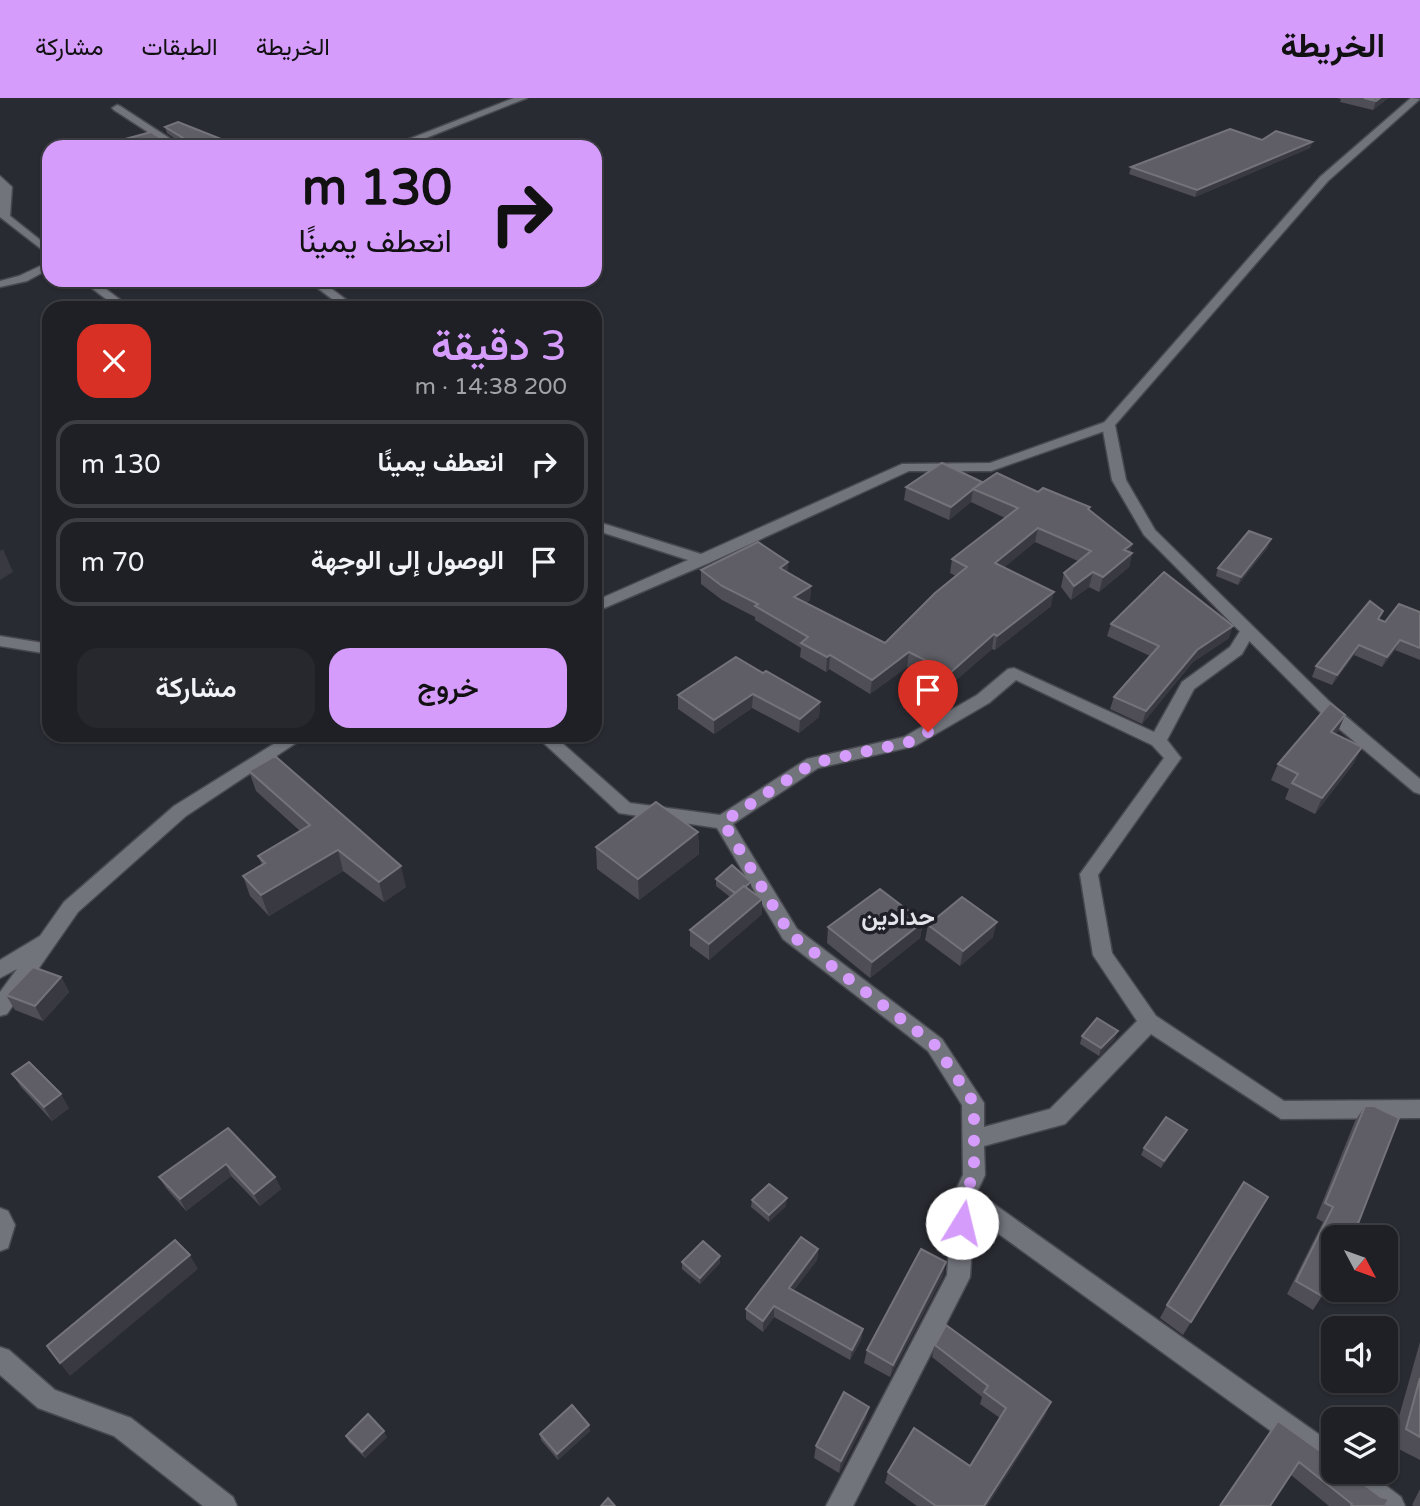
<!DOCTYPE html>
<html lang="ar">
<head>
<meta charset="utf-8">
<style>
	body { margin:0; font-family:"Varela Round",Vazirmatn,sans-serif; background:#27282e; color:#f1f3f6; direction:rtl; height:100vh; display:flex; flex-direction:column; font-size:26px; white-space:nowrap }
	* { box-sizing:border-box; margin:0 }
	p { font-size:23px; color:#a1a3a7 }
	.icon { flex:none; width:38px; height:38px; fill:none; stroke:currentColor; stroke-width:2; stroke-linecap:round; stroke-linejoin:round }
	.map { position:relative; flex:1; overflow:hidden; direction:ltr }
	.panel { position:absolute; left:42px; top:203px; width:560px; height:441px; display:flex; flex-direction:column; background:#1f2026; border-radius:21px; box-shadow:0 2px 5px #0004,0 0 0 2px #3c3e43; direction:rtl }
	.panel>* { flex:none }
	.hud { position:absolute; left:42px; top:42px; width:560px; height:147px; border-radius:21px; box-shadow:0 2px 5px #0004,0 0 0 2px #3c3e43; direction:rtl; background:#d59cfb; color:#111; overflow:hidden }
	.needle { width:46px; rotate:131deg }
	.fabs { position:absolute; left:1321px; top:1127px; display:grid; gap:14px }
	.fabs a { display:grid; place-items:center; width:77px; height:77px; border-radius:14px; background:#1f2026; box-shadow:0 2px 5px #0004,0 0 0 2px #3c3e43; font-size:35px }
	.pin { position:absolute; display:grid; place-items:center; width:60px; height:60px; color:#fff; margin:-72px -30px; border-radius:50% 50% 50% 0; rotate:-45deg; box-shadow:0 0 7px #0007 }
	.pin .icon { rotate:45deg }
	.me { position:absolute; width:77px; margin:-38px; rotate:9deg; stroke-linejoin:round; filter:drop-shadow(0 0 5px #0008) }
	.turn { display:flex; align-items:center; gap:24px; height:147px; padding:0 35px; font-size:32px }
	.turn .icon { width:91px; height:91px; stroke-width:2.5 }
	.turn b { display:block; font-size:49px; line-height:60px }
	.round { display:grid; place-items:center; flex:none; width:74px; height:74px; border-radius:21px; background:#27282e }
	.overview { display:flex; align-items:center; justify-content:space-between; height:119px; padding:0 35px }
	h1 { font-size:42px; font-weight:600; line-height:52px; color:#d59cfb }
	.action { display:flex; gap:14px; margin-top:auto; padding:14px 35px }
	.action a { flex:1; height:80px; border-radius:21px; background:#d59cfb; color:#111; font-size:28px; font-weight:600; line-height:80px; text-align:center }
	.action a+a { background:#27282e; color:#f1f3f6 }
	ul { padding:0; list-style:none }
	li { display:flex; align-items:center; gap:21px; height:88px; margin:0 14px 10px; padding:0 21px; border:4px solid #3c3e43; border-radius:21px }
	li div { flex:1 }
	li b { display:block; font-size:26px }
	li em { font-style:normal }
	header { display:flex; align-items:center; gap:42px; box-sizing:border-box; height:98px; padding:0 35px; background:#d59cfb; color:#111 }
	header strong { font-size:33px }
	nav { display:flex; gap:38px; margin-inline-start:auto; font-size:24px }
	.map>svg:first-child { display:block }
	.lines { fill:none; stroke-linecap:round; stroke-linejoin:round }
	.minor-casing { stroke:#484950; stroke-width:3 }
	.tertiary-casing { stroke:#484950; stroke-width:3 }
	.minor { fill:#72747c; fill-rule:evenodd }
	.tertiary { fill:#72747c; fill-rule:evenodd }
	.wall { fill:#4f4e56 }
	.shaded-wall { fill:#393941 }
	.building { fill:#5f5e66; stroke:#74737a; stroke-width:2 }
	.route { stroke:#d59cfb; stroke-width:12; stroke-dasharray:0 21.6 }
	.labels { text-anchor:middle; stroke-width:7; stroke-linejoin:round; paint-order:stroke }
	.quarter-label { font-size:24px; font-weight:bold; fill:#e3e4e9; stroke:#202128 }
</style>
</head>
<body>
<header>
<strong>الخريطة</strong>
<nav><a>الخريطة</a><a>الطبقات</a><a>مشاركة</a></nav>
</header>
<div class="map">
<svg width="1420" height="1408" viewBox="0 0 1420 1408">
	<rect width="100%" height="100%" fill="#292b32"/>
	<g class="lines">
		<g class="minor-casing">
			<g id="minor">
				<polygon points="514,0 527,0 403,49 389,49"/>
				<polygon points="117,7 120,8 183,49 171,49 114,12 112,10"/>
				<polygon points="0,78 12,89 10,118 49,149 49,157 0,119"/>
				<polygon points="49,164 49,171 27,183 0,189 0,183 19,178"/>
				<polygon points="81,182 94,182 131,210 118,210"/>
				<polygon points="307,182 320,182 357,210 344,210"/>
				<polygon points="1108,323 1114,327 1113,330 991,373 909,373 709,465 595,514 595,503 688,462 595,432 595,423 701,456 902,366 990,365"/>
				<path d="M1247,528L1255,533L1242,556L1194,591L1167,642L1181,660L1098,777L1112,855L1156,918L1284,1003L1420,1002V1020L1281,1021L1151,936L1065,1026L984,1048L985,1077L977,1094L1334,1347V1374H1368L1401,1399L1405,1408H1371L1339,1383L1336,1375L1325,1372L974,1118L970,1179L966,1187L853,1408H826L947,1177L953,1098L963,1077L962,1007L928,953L783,841L717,730L619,715L535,637H553L630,705L720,717L807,661L904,639L977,597L1008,571L1014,570L1154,634L1182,584L1230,549L1242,530ZM1016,582L1152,647L1164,660L1080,776L1093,857L1137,923L1050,1011L984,1029V1005L942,941L797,831L733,726L818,670L915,648L989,605Z"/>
				<polygon points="0,538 49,546 49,556 0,548"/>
				<polygon points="288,637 308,637 186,718 78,814 7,916 0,918 0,894 17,871 0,880 0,862 40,838 64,804 174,708"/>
				<polygon points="0,1110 8,1113 15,1127 8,1150 0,1153"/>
				<polygon points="0,1249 9,1252 55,1292 131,1320 233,1399 237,1408 203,1408 114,1338 38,1310 0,1277"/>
			</g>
		</g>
		<g class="tertiary-casing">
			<polygon id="tertiary" points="1411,0 1420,1 1328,83 1115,327 1126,382 1155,432 1336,610 1420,681 1420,696 1414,694 1324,618 1144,437 1112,382 1102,327 1320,79"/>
		</g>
		<use href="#minor" class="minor"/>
		<use href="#tertiary" class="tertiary"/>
	</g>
	<g class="wall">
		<polygon points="1337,0 1388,0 1373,12 1340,4 1341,1"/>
		<polygon points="165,29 241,49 168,45 181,45 167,35"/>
		<polygon points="1262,42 1312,44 1310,50 1195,99 1129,76 1131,69"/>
		<polygon points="982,384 982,385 1038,394 1089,412 1132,446 1130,454 1132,455 1129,469 1099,494 1089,489 1071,502 1061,489 1064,475 1078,463 1035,444 1004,469 1051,508 995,552 992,551 948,589 907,569 870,596 829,571 826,574 800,559 801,550 755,522 755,519 722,502 701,486 701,472 788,464 787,474 811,488 810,502 806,505 885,545 956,478 950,475 952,461 1005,420 971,404 949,422 904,402 906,389"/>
		<polygon points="1268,449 1238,487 1216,478 1218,470"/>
		<polygon points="1420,514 1420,562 1395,552 1382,569 1354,557 1332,587 1312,579 1316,568 1380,522 1385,524"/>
		<polygon points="1111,526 1229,540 1193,564 1142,626 1110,611 1114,599 1150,558 1107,538"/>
		<polygon points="763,575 820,604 819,619 799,635 752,610 714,636 678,611 678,597"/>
		<polygon points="1345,617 1338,633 1335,636 1354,665 1315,716 1285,701 1289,691 1271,682 1278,666"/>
		<polygon points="249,673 406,789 384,804 343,773 269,818 250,798 243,778 262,767 258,758 300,733 256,693"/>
		<polygon points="698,734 699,756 639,802 597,771 596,749"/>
		<polygon points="716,781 751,784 750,793 762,801 762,816 709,862 690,848 690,832 730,799 716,788"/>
		<polygon points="923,824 920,840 870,880 827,845 828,829"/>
		<polygon points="928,827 993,839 960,868 925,842"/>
		<polygon points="61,879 69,894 43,923 15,912 6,897"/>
		<polygon points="1082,938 1115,941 1099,958 1080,946"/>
		<polygon points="12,976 69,1010 52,1023 21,989"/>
		<polygon points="1365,1008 1322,1198 1313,1212 1287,1196 1323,1124 1316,1120 1355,1023"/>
		<polygon points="228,1030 275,1079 281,1091 260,1108 231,1078 186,1113 166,1090 159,1079"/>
		<polygon points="1187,1032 1183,1039 1161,1070 1141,1057 1144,1050"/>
		<polygon points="752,1102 786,1108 769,1124 751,1109"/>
		<polygon points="1259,1113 1183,1237 1160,1220 1167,1207"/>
		<polygon points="818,1151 817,1162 794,1192 863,1231 861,1242 850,1262 774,1219 763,1234 746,1221 746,1211"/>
		<polygon points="682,1164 720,1165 700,1186 682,1171"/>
		<polygon points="943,1178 890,1279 864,1265 867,1252"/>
		<polygon points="1420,1244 1420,1362 1391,1347"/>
		<polygon points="935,1247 1046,1316 987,1408 917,1408 885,1385 888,1374 970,1368 1000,1320 980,1306 982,1299 932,1259"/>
		<polygon points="866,1321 839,1375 814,1360 816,1348"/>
		<polygon points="1278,1323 1385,1408 1329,1408 1291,1377 1270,1408 1219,1408"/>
		<polygon points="590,1333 558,1362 541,1342 540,1336"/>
		<polygon points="346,1338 387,1339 365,1360 349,1344"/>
		<polygon points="1420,1391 1420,1408 1414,1408 1412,1407"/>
	</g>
	<g class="shaded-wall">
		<polygon points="1380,0 1388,0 1373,12 1376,3"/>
		<polygon points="1312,44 1310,50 1195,99 1197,92"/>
		<polygon points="982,384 980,394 973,391 971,404 949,422 951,409"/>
		<polygon points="1038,430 1035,444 993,479 995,465"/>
		<polygon points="1271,441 1268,449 1238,487 1241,479"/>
		<polygon points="1132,446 1129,458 1132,455 1129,469 1099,494 1103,479 1124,452"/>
		<polygon points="3,451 13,474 0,482 0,453"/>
		<polygon points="788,464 787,478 780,470"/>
		<polygon points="1093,474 1089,489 1071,502 1074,488"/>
		<polygon points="811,488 810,502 794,513 794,499"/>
		<polygon points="1054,494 1051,508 995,552 997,538"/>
		<polygon points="1233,528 1229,540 1193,564 1142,626 1146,613 1197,552"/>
		<polygon points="994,536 992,551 948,589 950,575"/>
		<polygon points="1400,542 1395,552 1382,569 1387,559"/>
		<polygon points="1359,547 1354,557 1332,587 1337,577"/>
		<polygon points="909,554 907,569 870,596 872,582"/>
		<polygon points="830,557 829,571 826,574 827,559"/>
		<polygon points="753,596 752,610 714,636 714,622"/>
		<polygon points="820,604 819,619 799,635 800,621"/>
		<polygon points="1345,617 1338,633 1324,650 1331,634"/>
		<polygon points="1362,649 1354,665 1315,716 1322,700"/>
		<polygon points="698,734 699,756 639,802 638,781"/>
		<polygon points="338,752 343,773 269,818 261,797"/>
		<polygon points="401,768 406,789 384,804 379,784"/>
		<polygon points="751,784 751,792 737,804 737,796"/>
		<polygon points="762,801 762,816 709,862 709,846"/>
		<polygon points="923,824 920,840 870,880 872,864"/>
		<polygon points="997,824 993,839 960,868 963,853"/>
		<polygon points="61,879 69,894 43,923 35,908"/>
		<polygon points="1118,933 1115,941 1099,958 1101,950"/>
		<polygon points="61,996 69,1010 52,1023 44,1009"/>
		<polygon points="1187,1032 1183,1039 1161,1070 1164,1063"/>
		<polygon points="226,1066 231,1078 186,1113 180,1101"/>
		<polygon points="275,1079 281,1091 260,1108 254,1096"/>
		<polygon points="787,1100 786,1108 769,1124 769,1117"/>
		<polygon points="818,1151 817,1162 788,1200 789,1190"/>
		<polygon points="190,1157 198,1171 70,1278 60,1265"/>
		<polygon points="720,1158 720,1165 700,1186 700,1180"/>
		<polygon points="946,1164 943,1178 890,1279 893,1267"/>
		<polygon points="774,1208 774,1219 763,1234 763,1223"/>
		<polygon points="863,1231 861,1242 850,1262 852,1252"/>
		<polygon points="1051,1304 1046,1316 987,1408 984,1408"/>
		<polygon points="869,1309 866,1321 839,1375 841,1363"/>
		<polygon points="589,1327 590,1333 558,1362 557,1356"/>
		<polygon points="384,1333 387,1339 365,1360 362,1354"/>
	</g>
	<g class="building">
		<polygon points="1364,0 1380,0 1376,3"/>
		<polygon points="178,24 241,49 95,49 151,34 168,45 181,45 183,40 165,29"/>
		<polygon points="1230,31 1262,42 1276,33 1312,44 1197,92 1131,69"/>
		<polygon points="322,204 330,210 305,210"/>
		<polygon points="942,365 982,384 951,409 906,389"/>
		<polygon points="997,375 1038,394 1043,390 1090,409 1088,411 1132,446 1124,452 1132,455 1103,479 1093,474 1074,488 1064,475 1091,453 1038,430 995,465 1054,494 997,538 994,536 950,575 909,554 872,582 830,557 827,559 801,545 808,539 755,508 758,506 722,488 701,472 758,444 788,464 780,470 811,488 794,499 885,545 935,495 967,469 952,461 1018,410 973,391"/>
		<polygon points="1249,433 1271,441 1241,479 1218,470"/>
		<polygon points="1164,474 1233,528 1197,552 1146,613 1114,599 1159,548 1111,526"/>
		<polygon points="1370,503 1383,513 1378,521 1385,524 1399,506 1420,514 1420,550 1400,542 1387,559 1359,547 1337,577 1316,568"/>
		<polygon points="736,559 763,575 766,573 820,604 800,621 753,596 714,622 678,597"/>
		<polygon points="1330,605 1345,617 1331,634 1362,649 1322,700 1292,685 1298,676 1278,666"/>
		<polygon points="275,658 401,768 379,784 338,752 261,797 243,778 265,765 258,758 310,727 249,673"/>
		<polygon points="656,704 698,734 638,781 596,749"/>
		<polygon points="732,767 751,784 745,789 744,788 735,795 716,781"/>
		<polygon points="744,788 762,801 709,846 690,832"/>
		<polygon points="880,791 923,824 872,864 828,829"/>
		<polygon points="962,799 997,824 963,853 928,827"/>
		<polygon points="33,869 61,879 35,908 6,897"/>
		<polygon points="1097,920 1118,933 1101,950 1082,938"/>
		<polygon points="29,964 61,996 44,1009 12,976"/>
		<polygon points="1365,1008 1374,1008 1399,1020 1359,1123 1351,1139 1334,1139 1334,1175 1322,1198 1296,1183 1333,1109 1325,1105"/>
		<polygon points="1166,1019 1187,1032 1164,1063 1144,1050"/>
		<polygon points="228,1030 275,1079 254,1096 226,1066 180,1101 159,1079"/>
		<polygon points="1244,1084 1268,1099 1191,1224 1167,1207"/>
		<polygon points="769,1086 787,1100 769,1117 752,1102"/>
		<polygon points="801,1139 818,1151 789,1190 863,1231 852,1252 774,1208 763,1223 746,1211"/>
		<polygon points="175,1142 190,1157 60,1265 47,1248"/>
		<polygon points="703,1143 720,1158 700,1180 682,1164"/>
		<polygon points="921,1151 946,1164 893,1267 867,1252"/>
		<polygon points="946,1227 1051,1304 984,1408 936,1408 888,1374 914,1330 970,1368 1006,1310 984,1294 988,1288 935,1247"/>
		<polygon points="1420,1280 1420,1339 1406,1331"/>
		<polygon points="844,1294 869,1309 841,1363 816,1348"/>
		<polygon points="572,1307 589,1327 557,1356 540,1336"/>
		<polygon points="368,1316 384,1333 362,1354 346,1338"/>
		<polygon points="1278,1323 1334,1363 1334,1374 1347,1374 1381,1399 1389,1401 1385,1408 1351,1408 1352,1406 1299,1364 1270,1408 1220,1408"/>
		<polygon points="608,1400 615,1408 601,1408"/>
	</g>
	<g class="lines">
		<polyline class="route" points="928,634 909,644 813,665 723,724 790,836 935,947 974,1005 974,1077 964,1097 962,1125"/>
	</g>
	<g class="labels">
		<g class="quarter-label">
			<text x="898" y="827">حدادين</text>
		</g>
	</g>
</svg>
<div class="fabs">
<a><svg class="needle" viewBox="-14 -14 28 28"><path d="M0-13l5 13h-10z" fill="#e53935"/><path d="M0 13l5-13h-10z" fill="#a1a3a7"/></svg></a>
<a><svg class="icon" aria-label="sound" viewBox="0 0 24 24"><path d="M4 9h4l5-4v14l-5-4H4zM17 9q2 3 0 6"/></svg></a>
<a><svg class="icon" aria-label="layers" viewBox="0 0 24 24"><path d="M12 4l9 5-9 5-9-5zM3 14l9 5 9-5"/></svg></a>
</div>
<div class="pin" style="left:928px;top:634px;background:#d93025"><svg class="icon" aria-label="arrive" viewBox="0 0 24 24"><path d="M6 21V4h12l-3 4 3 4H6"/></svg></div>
<svg class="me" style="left:962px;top:1125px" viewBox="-20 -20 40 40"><circle r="19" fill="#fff"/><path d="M0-13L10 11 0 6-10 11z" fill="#d59cfb"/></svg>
<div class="hud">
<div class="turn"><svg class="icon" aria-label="right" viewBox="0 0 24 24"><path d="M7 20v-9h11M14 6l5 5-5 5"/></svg><div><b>130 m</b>انعطف يمينًا</div></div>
</div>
<section class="panel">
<div class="overview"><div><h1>3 دقيقة</h1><p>200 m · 14:38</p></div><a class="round" style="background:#d93025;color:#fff"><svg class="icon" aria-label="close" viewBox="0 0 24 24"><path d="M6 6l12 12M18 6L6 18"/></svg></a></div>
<ul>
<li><svg class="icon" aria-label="right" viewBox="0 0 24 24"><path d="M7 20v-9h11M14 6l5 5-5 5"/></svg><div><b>انعطف يمينًا</b></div><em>130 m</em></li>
<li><svg class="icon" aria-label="arrive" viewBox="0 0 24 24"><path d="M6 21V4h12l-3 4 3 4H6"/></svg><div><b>الوصول إلى الوجهة</b></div><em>70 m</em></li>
</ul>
<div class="action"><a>خروج</a><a>مشاركة</a></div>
</section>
</div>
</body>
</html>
